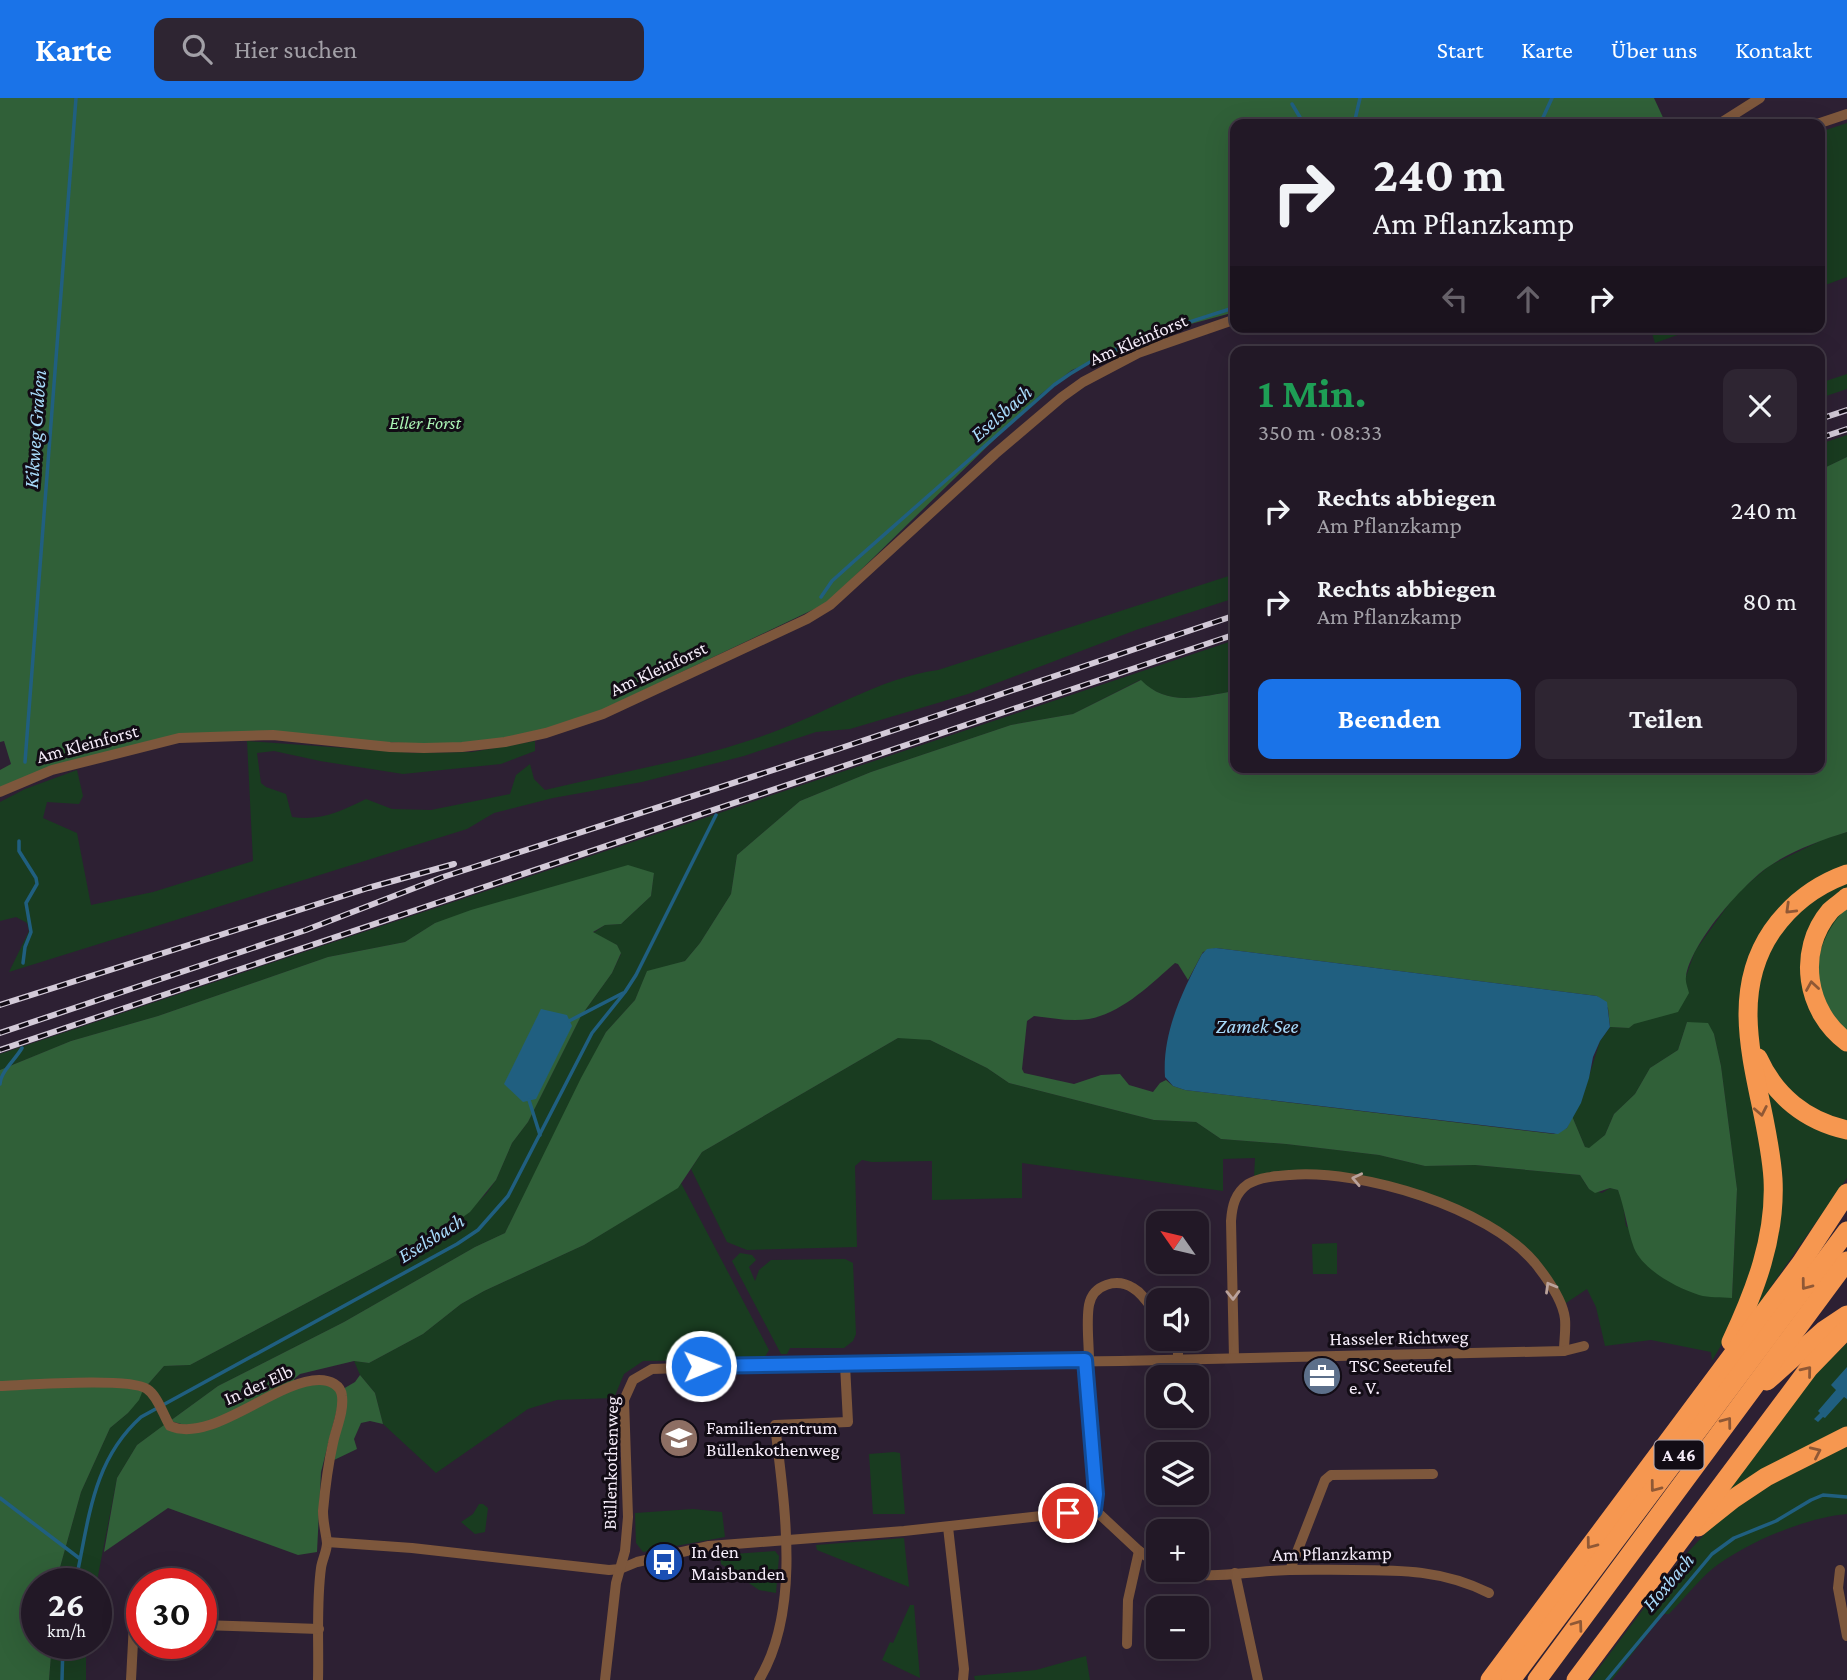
<!DOCTYPE html>
<html lang="de">
<head>
<meta charset="utf-8">
<style>
	body { margin:0; font-family:"Crimson Pro",serif; background:#2e2532; color:#f1f3f6; height:100vh; display:flex; flex-direction:column; font-size:26px; white-space:nowrap }
	* { box-sizing:border-box; margin:0 }
	p { font-size:23px; color:#a2a0a7 }
	.icon { flex:none; width:38px; height:38px; fill:none; stroke:currentColor; stroke-width:2; stroke-linecap:round; stroke-linejoin:round }
	.map { position:relative; flex:1; overflow:hidden }
	.panel { position:absolute; left:1230px; top:248px; width:595px; height:427px; display:flex; flex-direction:column; background:#221826; border-radius:14px; box-shadow:0 7px 28px #0002,0 0 0 2px #3f3743 }
	.panel>* { flex:none }
	.banner { position:absolute; left:1230px; top:21px; width:595px; height:214px; border-radius:14px; box-shadow:0 7px 28px #0002,0 0 0 2px #3f3743; background:#221826; color:#f1f3f6; overflow:hidden }
	.needle { width:46px; rotate:304deg }
	.buttons { position:absolute; left:1146px; top:1113px; display:grid; gap:14px }
	.buttons a { display:grid; place-items:center; width:63px; height:63px; border-radius:14px; background:#221826; box-shadow:0 7px 28px #0002,0 0 0 2px #3f3743; font-size:35px }
	.speed { position:absolute; left:21px; top:1470px; display:flex; gap:14px; font-size:35px; font-weight:700; text-align:center }
	.speed>* { display:grid; place-content:center; width:91px; height:91px; border-radius:50%; background:#221826; box-shadow:0 7px 28px #0002,0 0 0 2px #3f3743; line-height:1 }
	.speed small { font-size:18px; font-weight:400 }
	.speed .limit { border:10px solid #d22; background:#fff; color:#111 }
	.pin { position:absolute; display:grid; place-items:center; width:60px; height:60px; color:#fff; margin:-30px; border:4px solid #fff; border-radius:50%; box-shadow:0 2px 7px #0007 }
	.me { position:absolute; width:77px; margin:-38px; rotate:89deg; stroke-linejoin:round; filter:drop-shadow(0 0 5px #0008) }
	.turn { display:flex; align-items:center; gap:24px; height:147px; padding:0 28px; font-size:32px }
	.turn .icon { width:91px; height:91px; stroke-width:2.5 }
	.turn b { display:block; font-size:49px; line-height:60px }
	.lanes { display:flex; align-items:center; height:66px; padding:0 28px; background:#0003; justify-content:center; gap:35px; direction:ltr }
	.lanes .off { opacity:.35 }
	.round { display:grid; place-items:center; flex:none; width:74px; height:74px; border-radius:14px; background:#2e2532 }
	.head { display:flex; align-items:center; justify-content:space-between; height:119px; padding:0 28px }
	h1 { font-size:42px; font-weight:700; line-height:52px; color:#1e9e55 }
	.primary-button { display:flex; gap:14px; margin-top:auto; padding:14px 28px }
	.primary-button a { flex:1; height:80px; border-radius:14px; background:#1a73e8; color:#fff; font-size:28px; font-weight:700; line-height:80px; text-align:center }
	.primary-button a+a { background:#2e2532; color:#f1f3f6 }
	ul { padding:0; list-style:none }
	li { display:flex; align-items:center; gap:21px; height:91px; padding:0 28px }
	li div { flex:1 }
	li b { display:block; font-size:26px }
	li em { font-style:normal }
	header { display:flex; align-items:center; gap:42px; box-sizing:border-box; height:98px; padding:0 35px; background:#1a73e8; color:#fff }
	header strong { font-size:33px }
	nav { display:flex; gap:38px; margin-inline-start:auto; font-size:24px }
	.search { width:490px; height:63px; background:#2e2532; display:flex; align-items:center; gap:18px; box-sizing:border-box; padding:0 24px; border-radius:14px; color:#a2a0a7; font-size:26px }
	.map>svg:first-child { display:block }
	.green { fill:#193c20 }
	.forest { fill:#306038 }
	.water { fill:#205f80 }
	.lines { fill:none; stroke-linecap:round; stroke-linejoin:round }
	.stream { stroke:#205f80; stroke-width:3.5 }
	.minor { stroke:#7d573c; stroke-width:10 }
	.motorway { stroke:#f69750; stroke-width:19 }
	.rail-casing { stroke:#d3cad8; stroke-width:6 }
	.rail { stroke:#120c15; stroke-width:3.5; stroke-dasharray:10; stroke-linecap:butt }
	.oneway { stroke:#8f5835 }
	.oneway2 { stroke:#baa29b }
	.route-casing { stroke:#114b97; stroke-width:18 }
	.route { stroke:#1a73e8; stroke-width:12 }
	.labels { text-anchor:middle; stroke-width:6; stroke-linejoin:round; paint-order:stroke }
	.shield { fill:#120c15; stroke:#b2aab5; stroke-width:2 }
	.shield-label { font-size:18px; font-weight:bold; fill:#f6edfa }
	.street-label { font-size:19px; fill:#f6edfa; stroke:#120c15 }
	.park-label { font-size:19px; font-style:italic; fill:#aaf3b4; stroke:#120c15 }
	.poi-label { font-size:19px; fill:#f6edfa; stroke:#120c15; text-anchor:start }
	.water-label { font-size:21px; font-style:italic; fill:#a8dafa; stroke:#120c15 }
</style>
</head>
<body>
<header>
<strong>Karte</strong>
<div class="search"><svg class="icon" aria-label="search" viewBox="0 0 24 24"><circle cx="10" cy="10" r="6"/><path d="M15 15l6 6"/></svg>Hier suchen</div>
<nav><a>Start</a><a>Karte</a><a>Über uns</a><a>Kontakt</a></nav>
</header>
<div class="map">
<svg width="1847" height="1582" viewBox="0 0 1847 1582">
	<rect width="100%" height="100%" fill="#2d2033"/>
	<g class="green">
		<polygon points="1847,25 1847,179 1820,189 1820,34"/>
		<polygon points="1650,229 1700,229 1655,245"/>
		<polygon points="1847,276 1847,291 1820,300 1820,285"/>
		<polygon points="1847,337 1847,359 1820,372 1820,346"/>
		<path d="M1235,476V500L1136,532L968,596L850,631L816,634L744,658L642,684L553,700L494,715L467,731L9,874L29,833L27,825L16,819L0,823V704L25,691L77,672L83,698L79,706L47,704L43,720L77,735L91,807L153,794L253,763L247,643L415,655L472,654L535,643V653L501,666L403,676L320,663L274,653L257,655L261,685L266,689L286,696L292,719C322,723 339,714 366,701L392,711L431,712L510,696L516,677L530,666L534,681L545,692C620,674 696,662 768,636C825,616 879,580 938,572Z"/>
		<path d="M1235,542V593C1200,598 1169,610 1140,582L1073,616L1011,627L871,674L800,703L737,757L731,796L700,845L685,863L647,874L635,902L606,934L505,1135L475,1149L344,1224L218,1288L137,1347L117,1380L96,1488V1486H58L59,1473L81,1394L110,1330L128,1315L143,1292L164,1268L190,1267L446,1131L457,1124L486,1096L496,1082L512,1045L528,1024L581,918L612,875L621,856L617,847L593,835L605,827L621,826L651,798L654,775L435,825L405,844L328,859L158,918L71,943L0,972V956Z"/>
		<polygon points="1847,734 1847,1080 1757,1209 1727,1237 1712,1263 1711,1254 1651,1242 1605,1248 1596,1209 1587,1191 1563,1207 1541,1170 1486,1124 1333,1074 1254,1079 1255,1060 1223,1061 1223,1093 1022,1065 1022,1100 932,1102 932,1063 872,1064 862,1062 855,1068 857,1149 747,1152 727,1144 691,1071 702,1054 898,940 926,940 987,970 1009,985 1154,1022 1196,1024 1221,1041 1286,1046 1379,1057 1425,1068 1475,1067 1580,1077 1589,1091 1602,1095 1610,1090 1618,1092 1623,1105 1626,1128 1732,1200 1737,1091 1721,968 1714,936 1687,924 1678,952 1650,970 1635,996 1614,1016 1605,1037 1589,1051 1585,1049 1572,1018 1581,1004 1600,943 1610,929 1629,930 1685,881 1695,853 1736,796 1769,768 1824,741"/>
		<polygon points="681,1085 769,1252 763,1262 643,1263 624,1276 614,1300 557,1302 528,1311 436,1375 383,1326 375,1295 360,1277 354,1263 369,1265 423,1236 461,1206 484,1193 584,1147 677,1090"/>
		<polygon points="1337,1145 1337,1176 1313,1176 1312,1146"/>
		<polygon points="740,1155 752,1157 756,1162 749,1169 755,1183 759,1172 771,1162 845,1161 853,1165 856,1236 853,1243 844,1250 790,1250 787,1256 781,1256 732,1163"/>
		<polygon points="1847,1245 1847,1330 1724,1399 1812,1279"/>
		<path d="M1847,1346V1416C1804,1420 1745,1445 1711,1472C1696,1485 1683,1502 1669,1516H1663L1612,1582H1590L1677,1466L1713,1427L1762,1390Z"/>
		<polygon points="894,1354 900,1355 905,1416 873,1416 869,1356"/>
		<polygon points="479,1406 483,1406 488,1410 485,1434 475,1436 461,1424 473,1416"/>
		<polygon points="693,1411 722,1414 725,1439 643,1454 636,1445 635,1415"/>
		<polygon points="904,1440 909,1489 817,1452 816,1447"/>
		<polygon points="775,1453 779,1458 776,1495 759,1492 721,1466 720,1457"/>
		<polygon points="910,1507 914,1507 920,1580 882,1562 890,1544 893,1545"/>
		<polygon points="52,1545 86,1545 86,1582 49,1582"/>
		<polygon points="1086,1558 1090,1582 975,1582 974,1578 1036,1572"/>
	</g>
	<g class="forest">
		<polygon points="0,0 1654,0 1666,26 1236,26 1235,214 1150,237 1113,256 1072,272 1041,296 827,505 587,619 545,633 463,647 179,637 0,691 0,672 11,666 4,643 0,644"/>
		<path d="M1847,359V734C1821,742 1791,753 1768,769C1742,787 1690,846 1686,879C1685,884 1688,890 1689,895L1678,914L1634,926L1629,930L1610,929L1608,910L1597,898L1216,850L1203,854L1188,882L1178,866L1175,865C1151,886 1122,915 1089,921C1071,924 1052,920 1034,918L1027,923L1022,971L1024,975L1074,986L1101,977L1120,976L1129,987L1153,994L1160,985L1166,982L1173,988L1185,992L1554,1036L1567,1030L1572,1018L1585,1049L1589,1050L1605,1037L1614,1016L1635,996L1650,970L1678,952L1687,924L1708,925L1714,936L1721,968L1737,1091L1732,1200C1721,1199 1709,1200 1699,1197C1677,1190 1643,1172 1634,1150C1627,1131 1625,1111 1618,1092L1610,1090L1595,1095L1589,1091L1580,1077L1475,1067L1425,1068L1379,1057L1286,1046L1221,1041L1196,1024L1154,1022L1009,985L987,970L930,942L898,940L702,1054L678,1090L584,1147L484,1193L461,1206L423,1236L369,1265L354,1263L300,1276L294,1281L296,1286L196,1330L170,1323L218,1288L344,1224L475,1149L505,1135L581,980L606,934L635,902L647,873L685,863L700,845L731,796L737,757L800,703L871,674L1011,627L1073,616L1141,582C1168,610 1201,598 1235,593L1236,670H1820V372Z"/>
		<polygon points="628,767 654,775 651,798 621,826 605,827 593,834 617,847 621,855 612,875 581,918 528,1024 512,1045 496,1082 470,1114 446,1131 190,1267 164,1268 143,1292 139,1302 128,1315 110,1330 81,1394 59,1473 58,1486 37,1486 37,1545 52,1545 49,1582 0,1582 0,972 71,943 158,918 328,859 405,844 435,825 471,812"/>
		<path d="M1847,809V935C1841,928 1834,921 1829,913C1806,878 1820,837 1847,809Z"/>
		<polygon points="360,1277 375,1295 383,1326 370,1323 361,1325 354,1341 357,1351 334,1362 343,1291 355,1284"/>
		<polygon points="328,1285 338,1294 338,1307 321,1374 317,1454 298,1457 168,1410 104,1454 117,1380 137,1347 164,1327 197,1332 296,1289"/>
	</g>
	<g class="water">
		<path d="M1216,850L1597,898L1607,904L1610,929L1600,943L1593,959L1589,980L1581,1005L1567,1030L1558,1036L1185,992L1173,988L1165,979C1162,935 1182,894 1202,856L1207,851Z"/>
		<polygon points="541,911 567,917 572,928 536,1001 523,1004 504,986"/>
		<polygon points="1847,1269 1847,1301 1844,1299 1825,1320 1823,1319 1818,1324 1814,1321 1820,1315 1818,1313 1836,1292 1831,1287"/>
	</g>
	<g class="lines">
		<g class="stream">
			<polyline points="1292,6 1304,26"/>
			<polyline points="1354,26 1360,0"/>
			<polyline points="1540,26 1552,0"/>
			<path d="M821,499L832,483L852,465L1054,287C1108,247 1172,230 1236,209"/>
			<polyline points="25,664 76,0"/>
			<polyline points="19,743 19,753 36,780 37,786 26,805 31,834 25,849 23,865"/>
			<polyline points="569,923 623,895"/>
			<path d="M0,986C1,973 15,962 22,950"/>
			<polyline points="529,1002 540,1037"/>
			<polyline points="0,1400 79,1460"/>
			<path d="M75,1486C89,1424 91,1364 141,1319L457,1146L478,1132L508,1098L592,935L625,894L636,877L716,717"/>
			<polyline points="62,1582 63,1545"/>
			<polyline points="1607,1582 1712,1456 1734,1440 1776,1423 1811,1402 1823,1397 1847,1399"/>
		</g>
		<g class="minor">
			<polyline points="1719,26 1760,0"/>
			<polyline points="1817,26 1847,16"/>
			<polyline points="0,694 52,672 179,640 273,637 390,649 424,650 462,649 505,644 546,635 603,616 807,521 830,507 995,356 1062,299 1083,284 1138,255 1236,221"/>
			<polyline points="1171,1241 1178,1251 1178,1261"/>
			<path d="M1234,1260L1231,1123C1232,1108 1235,1095 1248,1086C1260,1079 1276,1078 1290,1077C1361,1071 1488,1109 1535,1165C1547,1180 1563,1202 1565,1221C1566,1232 1564,1243 1564,1253"/>
			<polyline points="1085,1262 1096,1396 1095,1412"/>
			<path d="M1089,1263C1089,1245 1086,1224 1089,1207C1093,1186 1117,1180 1133,1190C1144,1196 1151,1210 1158,1219"/>
			<path d="M0,1288C26,1287 130,1279 147,1291C158,1298 163,1317 170,1328C212,1346 276,1282 319,1282C330,1282 341,1287 342,1298C344,1314 336,1330 333,1345C328,1367 325,1391 323,1413C323,1425 326,1435 327,1445C327,1453 322,1462 321,1470C316,1507 319,1545 318,1582"/>
			<polyline points="948,1429 964,1571 963,1582"/>
			<polyline points="327,1444 412,1450 609,1472 620,1471 637,1464 709,1448 904,1433 1095,1412 1139,1453 1158,1466"/>
			<path d="M1173,1472C1203,1482 1239,1475 1270,1473C1297,1471 1324,1472 1352,1472C1401,1472 1443,1472 1489,1495"/>
			<polyline points="1290,1472 1325,1382 1331,1377 1433,1376"/>
			<polyline points="1840,1472 1838,1490 1847,1538"/>
			<polyline points="1235,1475 1258,1582"/>
			<polyline points="201,1527 319,1531"/>
			<polyline points="1127,1546 1128,1502 1139,1453"/>
			<polyline points="131,1582 134,1525 142,1525"/>
			<polyline points="605,1582 616,1485 625,1453 628,1419 624,1302 633,1282 652,1271 774,1267 1120,1263 1564,1253 1584,1248"/>
			<path d="M759,1582C802,1511 784,1405 775,1327L848,1324L845,1267"/>
		</g>
		<g class="motorway">
			<path d="M1847,799C1842,804 1835,808 1830,813C1796,853 1806,914 1847,944"/>
			<path d="M1758,960C1775,998 1806,1023 1847,1032"/>
			<path d="M1731,1244C1755,1193 1776,1139 1773,1081C1768,998 1720,909 1772,833C1791,806 1816,787 1847,776"/>
			<polyline points="1767,1283 1823,1233 1847,1217"/>
			<polyline points="1698,1429 1733,1401 1766,1379 1847,1338"/>
			<polyline points="1490,1582 1801,1165 1847,1095"/>
			<polyline points="1511,1582 1847,1133"/>
			<polyline points="1537,1582 1847,1163"/>
			<polyline points="1576,1582 1809,1270 1847,1231"/>
		</g>
		<g class="rail-casing">
			<g id="rail">
				<polyline points="1820,321 1847,312"/>
				<polyline points="1820,340 1847,331"/>
				<polyline points="0,907 368,790 454,766"/>
				<polyline points="0,935 306,832 443,779 838,651 1236,517"/>
				<polyline points="0,952 1236,536"/>
			</g>
		</g>
		<use href="#rail" class="rail"/>
	</g>
	<defs><path id="oneway-chevron" d="M-2-3.5L2.5 0L-2 3.5" fill="none" stroke-width="1.6" stroke-linecap="round" stroke-linejoin="round" transform="scale(1.75)"/></defs>
	<g class="oneway">
		<use href="#oneway-chevron" transform="translate(1790 811) rotate(136)"/>
		<use href="#oneway-chevron" transform="translate(1812 888) rotate(-99)"/>
		<use href="#oneway-chevron" transform="translate(1761 1013) rotate(79)"/>
		<use href="#oneway-chevron" transform="translate(1806 1187) rotate(127)"/>
		<use href="#oneway-chevron" transform="translate(1807 1273) rotate(-51)"/>
		<use href="#oneway-chevron" transform="translate(1727 1324) rotate(-53)"/>
		<use href="#oneway-chevron" transform="translate(1816 1354) rotate(-25)"/>
		<use href="#oneway-chevron" transform="translate(1655 1389) rotate(127)"/>
		<use href="#oneway-chevron" transform="translate(1591 1446) rotate(127)"/>
		<use href="#oneway-chevron" transform="translate(1578 1527) rotate(-54)"/>
	</g>
	<g class="oneway2">
		<use href="#oneway-chevron" transform="translate(1357 1081) rotate(-168)"/>
		<use href="#oneway-chevron" transform="translate(1550 1189) rotate(-120)"/>
		<use href="#oneway-chevron" transform="translate(1233 1197) rotate(89)"/>
	</g>
	<g class="lines">
		<g class="route-casing">
			<polyline id="route" points="701,1268 1085,1262 1096,1396 1094,1412 1068,1415"/>
		</g>
		<use href="#route" class="route"/>
	</g>
	<defs>
		<g id="office-disc" transform="scale(2.0125)"><circle r="9.5" fill="#5c6f8a" stroke="#120c15"/><path d="M-6-3h4V-5.5h4V-3h4V5H-6ZM-1-4.5V-3h2v-1.5ZM-6 0V1H6V0Z" fill="#fff"/></g>
		<g id="school-disc" transform="scale(2.0125)"><circle r="9.5" fill="#8d6e63" stroke="#120c15"/><path d="M0-5L7-2L0 1L-7-2ZM-4 1L0 2.5L4 1V4Q0 6-4 4Z" fill="#fff"/></g>
		<g id="bus-disc" transform="scale(2.0125)"><circle r="9.5" fill="#1a4fb4" stroke="#120c15"/><path d="M-5-6H5V4H4V6H2V4H-2V6H-4V4H-5ZM-3.5-4V0h7V-4ZM-3.5 1.2v1.5H-2V1.2ZM2 1.2v1.5H3.5V1.2Z" fill="#fff"/></g>
	</defs>
	<g fill-rule="evenodd">
		<use href="#office-disc" x="1322" y="1278"/>
		<use href="#school-disc" x="679" y="1340"/>
		<use href="#bus-disc" x="664" y="1464"/>
	</g>
	<g class="labels">
		<rect class="shield" x="1654.5" y="1342.5" width="49" height="29" rx="5"/>
		<g class="shield-label">
			<text x="1679" y="1363">A 46</text>
		</g>
		<g class="street-label">
			<text transform="translate(1138 241) rotate(-23)" y="7">Am Kleinforst</text>
			<text transform="translate(658 570) rotate(-25)" y="7">Am Kleinforst</text>
			<text transform="translate(87 645) rotate(-15)" y="7">Am Kleinforst</text>
			<text transform="translate(1399 1239) rotate(-1)" y="7">Hasseler Richtweg</text>
			<text transform="translate(258 1286) rotate(-24)" y="7">In der Elb</text>
			<text transform="translate(610 1365) rotate(-89)" y="7">Büllenkothenweg</text>
			<text transform="translate(1332 1455) rotate(-1)" y="7">Am Pflanzkamp</text>
		</g>
		<g class="park-label">
			<text x="425" y="331">Eller Forst</text>
		</g>
		<g class="poi-label">
			<text x="1349" y="1274">TSC Seeteufel<tspan x="1349" dy="22">e. V.</tspan></text>
			<text x="706" y="1336">Familienzentrum<tspan x="706" dy="22">Büllenkothenweg</tspan></text>
			<text x="691" y="1460">In den<tspan x="691" dy="22">Maisbanden</tspan></text>
		</g>
		<g class="water-label">
			<text transform="translate(1001 315) rotate(-41)" y="7">Eselsbach</text>
			<text transform="translate(35 331) rotate(-86)" y="7">Kikweg Graben</text>
			<text x="1257" y="935">Zamek See</text>
			<text transform="translate(431 1140) rotate(-32)" y="7">Eselsbach</text>
			<text transform="translate(1668 1484) rotate(-50)" y="7">Hoxbach</text>
		</g>
	</g>
</svg>
<div class="buttons">
<a><svg class="needle" viewBox="-14 -14 28 28"><path d="M0-13l5 13h-10z" fill="#e53935"/><path d="M0 13l5-13h-10z" fill="#a2a0a7"/></svg></a>
<a><svg class="icon" aria-label="sound" viewBox="0 0 24 24"><path d="M4 9h4l5-4v14l-5-4H4zM17 9q2 3 0 6"/></svg></a>
<a><svg class="icon" aria-label="search" viewBox="0 0 24 24"><circle cx="10" cy="10" r="6"/><path d="M15 15l6 6"/></svg></a>
<a><svg class="icon" aria-label="layers" viewBox="0 0 24 24"><path d="M12 4l9 5-9 5-9-5zM3 14l9 5 9-5"/></svg></a>
<a>+</a>
<a>−</a>
</div>
<div class="speed"><div>26<small>km/h</small></div><div class="limit">30</div></div>
<div class="pin" style="left:1068px;top:1415px;background:#d93025"><svg class="icon" aria-label="arrive" viewBox="0 0 24 24"><path d="M6 21V4h12l-3 4 3 4H6"/></svg></div>
<svg class="me" style="left:701px;top:1268px" viewBox="-20 -20 40 40"><circle r="17" fill="#1a73e8" stroke="#fff" stroke-width="3"/><path d="M0-11L8 9 0 5-8 9z" fill="#fff"/></svg>
<div class="banner">
<div class="turn"><svg class="icon" aria-label="right" viewBox="0 0 24 24"><path d="M7 20v-9h11M14 6l5 5-5 5"/></svg><div><b>240 m</b>Am Pflanzkamp</div></div>
<div class="lanes"><svg class="icon off" aria-label="left" viewBox="0 0 24 24"><path d="M17 20v-9H6M10 6l-5 5 5 5"/></svg><svg class="icon off" aria-label="ahead" viewBox="0 0 24 24"><path d="M12 20V5M6 11l6-6 6 6"/></svg><svg class="icon" aria-label="right" viewBox="0 0 24 24"><path d="M7 20v-9h11M14 6l5 5-5 5"/></svg></div>
</div>
<section class="panel">
<div class="head"><div><h1>1 Min.</h1><p>350 m · 08:33</p></div><a class="round"><svg class="icon" aria-label="close" viewBox="0 0 24 24"><path d="M6 6l12 12M18 6L6 18"/></svg></a></div>
<ul>
<li><svg class="icon" aria-label="right" viewBox="0 0 24 24"><path d="M7 20v-9h11M14 6l5 5-5 5"/></svg><div><b>Rechts abbiegen</b><p>Am Pflanzkamp</p></div><em>240 m</em></li>
<li><svg class="icon" aria-label="right" viewBox="0 0 24 24"><path d="M7 20v-9h11M14 6l5 5-5 5"/></svg><div><b>Rechts abbiegen</b><p>Am Pflanzkamp</p></div><em>80 m</em></li>
</ul>
<div class="primary-button"><a>Beenden</a><a>Teilen</a></div>
</section>
</div>
</body>
</html>
